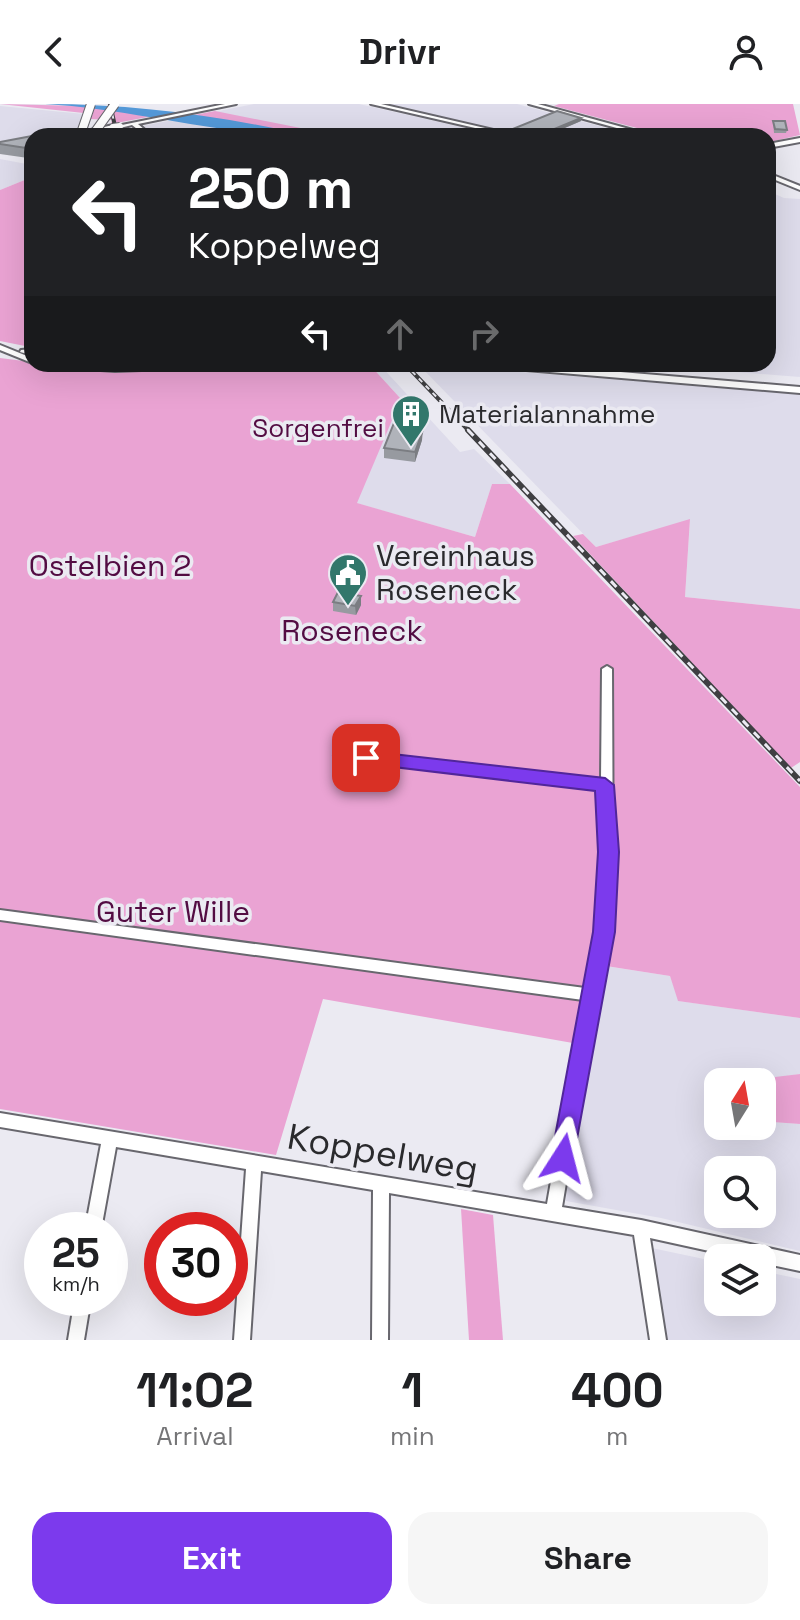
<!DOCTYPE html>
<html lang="en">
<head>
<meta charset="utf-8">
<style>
	body { margin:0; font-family:"Space Grotesk",sans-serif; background:#f6f6f6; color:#202124; height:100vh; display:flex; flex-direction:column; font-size:30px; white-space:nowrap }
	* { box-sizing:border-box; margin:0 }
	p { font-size:26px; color:#757577 }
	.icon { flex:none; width:44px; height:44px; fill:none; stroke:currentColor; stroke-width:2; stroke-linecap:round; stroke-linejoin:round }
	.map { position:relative; height:1236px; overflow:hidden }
	.details { display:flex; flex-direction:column; background:#fff; flex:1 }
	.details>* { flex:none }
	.banner { position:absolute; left:24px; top:24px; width:752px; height:244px; border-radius:24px; box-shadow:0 8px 32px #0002; background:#202124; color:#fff; overflow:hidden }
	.needle { width:52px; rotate:11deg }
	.controls { position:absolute; left:704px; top:964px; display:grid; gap:16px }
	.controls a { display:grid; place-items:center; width:72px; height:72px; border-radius:16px; background:#fff; box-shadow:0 8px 32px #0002; font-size:40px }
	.speed { position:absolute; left:24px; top:1108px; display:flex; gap:16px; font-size:40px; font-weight:700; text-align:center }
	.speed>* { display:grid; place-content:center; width:104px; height:104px; border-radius:50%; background:#fff; box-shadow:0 8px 32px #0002; line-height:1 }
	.speed small { font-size:20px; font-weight:400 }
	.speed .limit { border:12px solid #d22; background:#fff; color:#111 }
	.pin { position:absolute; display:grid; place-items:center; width:68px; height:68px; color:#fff; margin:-34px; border-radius:16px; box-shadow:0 4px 12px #0006 }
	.me { position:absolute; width:88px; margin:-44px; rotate:9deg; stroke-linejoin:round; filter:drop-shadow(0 0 6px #0008) }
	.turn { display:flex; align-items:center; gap:28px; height:168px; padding:0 32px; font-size:36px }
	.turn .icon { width:104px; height:104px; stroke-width:2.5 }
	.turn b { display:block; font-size:56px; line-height:68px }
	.lanes { display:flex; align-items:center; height:76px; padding:0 32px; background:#0003; justify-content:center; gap:40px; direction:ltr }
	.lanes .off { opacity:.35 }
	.eta { display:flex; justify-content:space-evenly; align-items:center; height:136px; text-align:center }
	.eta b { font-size:48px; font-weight:700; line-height:56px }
	.cta { display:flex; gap:16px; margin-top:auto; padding:16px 32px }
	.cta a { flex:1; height:92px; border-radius:24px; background:#7c3aed; color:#fff; font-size:32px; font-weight:700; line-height:92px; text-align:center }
	.cta a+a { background:#f6f6f6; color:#202124 }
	header { display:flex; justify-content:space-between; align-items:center; height:104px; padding:0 32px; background:#fff; font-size:36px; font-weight:700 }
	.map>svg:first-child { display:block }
	.built { fill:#dedceb; fill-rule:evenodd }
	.green { fill:#eaa3d3 }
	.water { fill:#5499d8 }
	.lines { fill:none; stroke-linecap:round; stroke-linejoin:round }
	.minor-casing { stroke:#68676e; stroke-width:4 }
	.major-casing { stroke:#68676e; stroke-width:4 }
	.highway-casing { stroke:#68676e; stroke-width:4 }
	.minor { fill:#fff; fill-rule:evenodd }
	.major { fill:#fff; fill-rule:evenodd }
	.highway { fill:#fff; fill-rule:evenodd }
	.rail-far1-casing { stroke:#3f3f42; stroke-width:4 }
	.rail-casing { stroke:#3f3f42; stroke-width:6 }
	.rail-far1 { stroke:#ebeaf2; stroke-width:2; stroke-dasharray:5; stroke-linecap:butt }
	.rail { stroke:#ebeaf2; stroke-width:3; stroke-dasharray:8; stroke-linecap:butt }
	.minor-bridge-casing { stroke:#68676e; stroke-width:8; stroke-linecap:butt }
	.highway-bridge-casing { stroke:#68676e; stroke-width:10; stroke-linecap:butt }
	.minor-bridge { stroke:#fff; stroke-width:6 }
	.highway-bridge { stroke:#fff; stroke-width:8 }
	.wall { fill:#979aa0 }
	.shaded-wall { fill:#7b7d82 }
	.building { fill:#b0b3ba; stroke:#7b7d82; stroke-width:2 }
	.route { fill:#7c3aed; stroke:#51269a; stroke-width:2 }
	.labels { text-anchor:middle; stroke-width:7; stroke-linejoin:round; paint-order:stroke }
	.far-poi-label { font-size:26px; fill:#2a2a2d; stroke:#ebeaf2; text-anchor:start }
	.far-park-label { font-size:26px; fill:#530c43; stroke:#ebeaf2 }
	.poi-label { font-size:30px; fill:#2a2a2d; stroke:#ebeaf2; text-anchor:start }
	.park-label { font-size:30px; fill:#530c43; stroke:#ebeaf2 }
	.near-street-label { font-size:36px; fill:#2a2a2d; stroke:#ebeaf2 }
</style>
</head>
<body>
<header><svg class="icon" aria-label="back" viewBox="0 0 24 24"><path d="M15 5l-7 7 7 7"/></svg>Drivr<svg class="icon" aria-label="person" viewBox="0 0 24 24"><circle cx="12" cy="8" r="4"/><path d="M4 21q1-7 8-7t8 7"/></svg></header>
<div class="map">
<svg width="800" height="1236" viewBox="0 0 800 1236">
	<rect width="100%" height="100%" fill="#ebeaf2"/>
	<g class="built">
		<polygon points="254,0 359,0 501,32 156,32 143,22"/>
		<polygon points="381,0 517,0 636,32 523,32"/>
		<polygon points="0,2 84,10 77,26 32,32 32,36 0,42"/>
		<polygon points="0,55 32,61 32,73 0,86"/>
		<polygon points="768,87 784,94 800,95 800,273 646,261 768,260"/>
		<polygon points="369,260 379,260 460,348 474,345 510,380 492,380 475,433 356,399 401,295"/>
		<polygon points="418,260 800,290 800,505 685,493 690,416 596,443"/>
		<path d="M605,862L670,872L679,897L800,914V970L775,974L773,1018L800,1020V1147L661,1114L566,1097L567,1073ZM718,978H762V1022H718ZM718,1066H762V1110H718Z"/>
		<polygon points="647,1143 718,1158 718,1198 762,1198 762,1167 800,1175 800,1236 663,1236"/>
	</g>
	<g class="green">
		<polygon points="0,0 83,2 153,12 111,20 112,16 90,15 93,10"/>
		<polygon points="559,0 793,0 800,31 770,38 768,32 760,32 760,28 742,27 740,31 680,27 667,32 554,2"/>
		<polygon points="215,7 341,32 311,32 194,11"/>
		<polygon points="32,73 32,243 30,243 0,237 0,86"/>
		<polygon points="0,254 111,268 369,260 401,295 357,399 475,433 492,380 510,380 800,683 800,914 678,897 670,872 606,862 584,941 323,895 276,1051 0,1005"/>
		<polygon points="690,415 685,493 800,505 800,658 791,664 573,432 583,430 596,443"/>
		<polygon points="800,970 800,1020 772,1018 775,973"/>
		<polygon points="461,1105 493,1111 503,1236 469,1236"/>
	</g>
	<path class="water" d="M45,0C136,0 222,12 311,32C221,32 135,5 45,0Z"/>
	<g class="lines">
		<g class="minor-casing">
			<g id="minor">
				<polygon points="225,0 236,0 138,20 152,32 146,32 132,21 120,24 117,22"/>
				<polygon points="371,0 381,0 520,32 510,32"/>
				<polygon points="529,0 538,0 655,32 646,32"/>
				<polygon points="113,21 115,24 75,32 64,32"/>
				<polygon points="800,34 800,38 768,44 768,40"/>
				<polygon points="768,69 800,82 800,86 768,73"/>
				<polygon points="0,241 32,254 32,259 0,246"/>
				<polygon points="607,562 612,565 613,798 562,1103 641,1116 800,1151 800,1167 762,1159 762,1154 741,1154 650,1134 666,1236 650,1236 634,1131 389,1089 388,1236 372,1236 373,1086 261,1067 250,1236 234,1236 246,1065 116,1043 101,1126 85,1126 101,1040 0,1023 0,1009 547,1100 583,896 0,816 0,806 585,884 601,798 601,685 340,655 334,651 340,647 601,676 602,565"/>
				<polygon points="75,1194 91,1194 84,1236 68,1236"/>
			</g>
		</g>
		<g class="major-casing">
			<g id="major">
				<polygon points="52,260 227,260 222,263 115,267 57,263"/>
				<polygon points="485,260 525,260 800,283 800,289 490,263"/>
			</g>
		</g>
		<g class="highway-casing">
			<g id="highway">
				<polygon points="32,245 32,251 20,248 21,246"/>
				<polygon points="117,260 94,266 88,263 93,260"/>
			</g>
		</g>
		<use href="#minor" class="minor"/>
		<use href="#major" class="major"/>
		<use href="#highway" class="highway"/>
		<g class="rail-far1-casing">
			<g id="rail-far1">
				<polyline points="110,0 115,22 123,32"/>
				<polyline points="405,260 470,328"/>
			</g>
		</g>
		<g class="rail-casing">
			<polyline id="rail" points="468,326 800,677"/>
		</g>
		<use href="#rail-far1" class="rail-far1"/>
		<use href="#rail" class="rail"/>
		<g class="minor-bridge-casing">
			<polyline id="minor-bridge" points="113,23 120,22"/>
		</g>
		<g class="highway-bridge-casing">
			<g id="highway-bridge">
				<polyline points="80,32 91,0"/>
				<polyline points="92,32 115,0"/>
			</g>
		</g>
		<use href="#minor-bridge" class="minor-bridge"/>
		<use href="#highway-bridge" class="highway-bridge"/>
	</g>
	<g class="wall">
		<polygon points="581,17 546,32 531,32 514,28 515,24"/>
		<polygon points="773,17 787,26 786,29 774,29"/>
		<polygon points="32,32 32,53 28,54 0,50 0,38"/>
		<polygon points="403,320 403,324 422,336 415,358 384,354 384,344"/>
		<polygon points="333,498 361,501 356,511 333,507"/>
	</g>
	<g class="shaded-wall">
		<polygon points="581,14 581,17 546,32 540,32"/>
		<polygon points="32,42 32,53 28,54 26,44"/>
		<polygon points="423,326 422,336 415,358 415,348"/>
		<polygon points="361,492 361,501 356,511 355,502"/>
	</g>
	<g class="building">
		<polygon points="557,7 581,14 540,31 515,24"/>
		<polygon points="773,17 785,17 787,26 775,25"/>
		<polygon points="32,32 32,42 26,44 0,40 0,38"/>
		<polygon points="394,319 403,320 401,324 423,326 415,348 384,344"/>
		<polygon points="338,488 361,492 355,502 333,498"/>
	</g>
	<polygon class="route" points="366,647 605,674 614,681 619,748 615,828 572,1062 563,1066 554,1062 551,1054 593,828 598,748 595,687 360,659 357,654"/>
	<defs>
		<g id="building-pin" transform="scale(2)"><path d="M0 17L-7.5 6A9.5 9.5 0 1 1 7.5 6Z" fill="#32776b" stroke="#ebeaf2"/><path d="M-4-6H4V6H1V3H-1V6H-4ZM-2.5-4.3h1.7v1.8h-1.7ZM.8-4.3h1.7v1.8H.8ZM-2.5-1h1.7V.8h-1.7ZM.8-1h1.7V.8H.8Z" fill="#fff"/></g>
		<g id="civic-pin" transform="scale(2)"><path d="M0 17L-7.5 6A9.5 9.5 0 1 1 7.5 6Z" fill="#32776b" stroke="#ebeaf2"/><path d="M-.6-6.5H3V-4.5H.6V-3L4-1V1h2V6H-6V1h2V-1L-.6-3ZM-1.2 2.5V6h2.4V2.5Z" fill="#fff"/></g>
	</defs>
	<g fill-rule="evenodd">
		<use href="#building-pin" x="411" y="310"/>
		<use href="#civic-pin" x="348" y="469"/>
	</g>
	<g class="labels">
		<g class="far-poi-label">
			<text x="439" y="319">Materialannahme</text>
		</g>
		<g class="far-park-label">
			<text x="318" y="333">Sorgenfrei</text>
		</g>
		<g class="poi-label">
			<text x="376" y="462">Vereinhaus<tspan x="376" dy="34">Roseneck</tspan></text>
		</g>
		<g class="park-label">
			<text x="110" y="472">Ostelbien 2</text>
			<text x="352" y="537">Roseneck</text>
			<text x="173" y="818">Guter Wille</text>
		</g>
		<g class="near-street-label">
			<text transform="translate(383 1048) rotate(10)" y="13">Koppelweg</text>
		</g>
	</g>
</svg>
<div class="controls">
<a><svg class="needle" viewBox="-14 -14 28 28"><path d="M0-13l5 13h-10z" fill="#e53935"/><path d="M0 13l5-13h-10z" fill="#757577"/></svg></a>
<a><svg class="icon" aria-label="search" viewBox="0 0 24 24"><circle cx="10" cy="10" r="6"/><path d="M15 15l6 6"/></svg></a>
<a><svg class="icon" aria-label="layers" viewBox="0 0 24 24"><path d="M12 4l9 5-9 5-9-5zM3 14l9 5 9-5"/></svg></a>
</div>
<div class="speed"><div>25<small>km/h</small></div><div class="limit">30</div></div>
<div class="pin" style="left:366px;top:654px;background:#d93025"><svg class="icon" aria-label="arrive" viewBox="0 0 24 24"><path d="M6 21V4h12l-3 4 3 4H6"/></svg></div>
<svg class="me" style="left:563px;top:1054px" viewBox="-20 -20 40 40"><path d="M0-17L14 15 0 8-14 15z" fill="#7c3aed" stroke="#fff" stroke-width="4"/></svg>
<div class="banner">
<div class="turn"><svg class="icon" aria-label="left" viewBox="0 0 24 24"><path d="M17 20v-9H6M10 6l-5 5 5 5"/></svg><div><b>250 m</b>Koppelweg</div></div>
<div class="lanes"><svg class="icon" aria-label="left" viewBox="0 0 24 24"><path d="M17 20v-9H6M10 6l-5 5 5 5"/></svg><svg class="icon off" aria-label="ahead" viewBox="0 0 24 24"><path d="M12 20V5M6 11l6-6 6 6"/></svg><svg class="icon off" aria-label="right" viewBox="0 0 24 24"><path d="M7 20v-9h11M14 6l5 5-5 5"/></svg></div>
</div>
</div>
<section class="details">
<div class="eta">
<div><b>11:02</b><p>Arrival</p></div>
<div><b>1</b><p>min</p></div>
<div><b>400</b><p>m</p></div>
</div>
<div class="cta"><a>Exit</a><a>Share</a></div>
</section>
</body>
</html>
